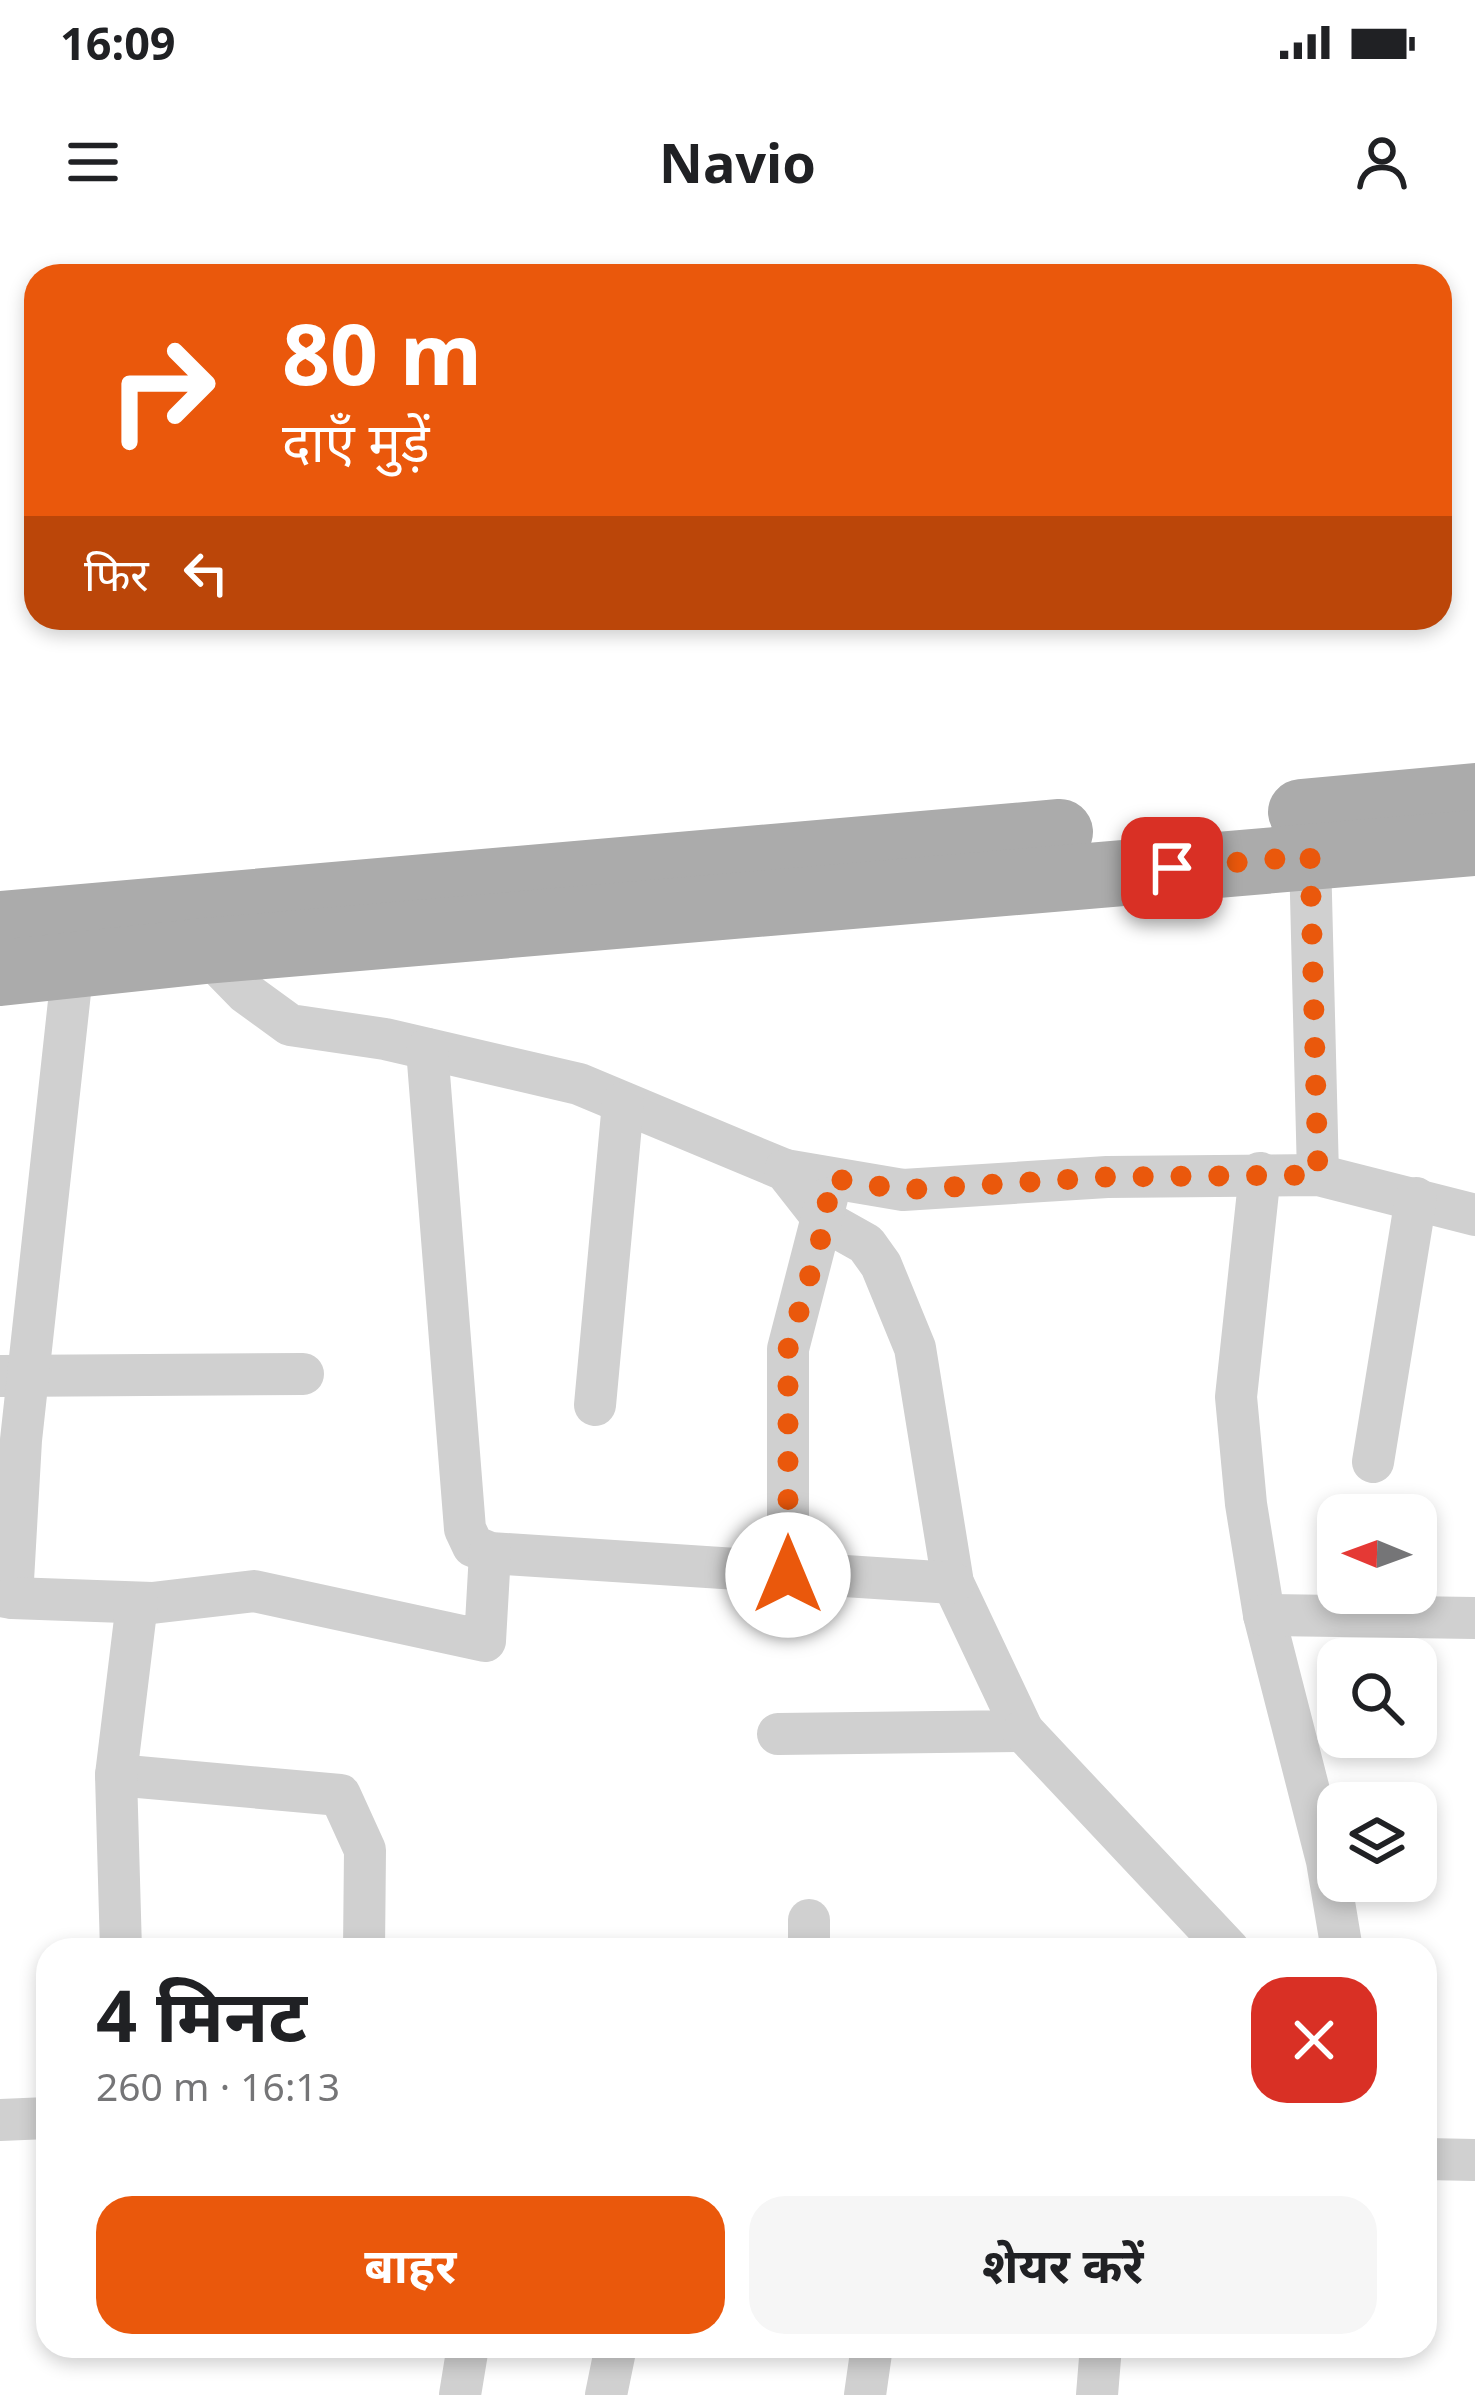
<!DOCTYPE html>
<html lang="hi">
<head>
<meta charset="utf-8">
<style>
	body { margin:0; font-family:"Noto Sans","Noto Sans Devanagari",sans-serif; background:#f6f6f6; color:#202124; height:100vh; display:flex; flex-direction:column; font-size:45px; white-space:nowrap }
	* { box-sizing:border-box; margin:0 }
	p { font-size:39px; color:#757577 }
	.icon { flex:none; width:66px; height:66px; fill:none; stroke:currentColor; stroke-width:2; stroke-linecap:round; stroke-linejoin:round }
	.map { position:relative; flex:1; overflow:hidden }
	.side { position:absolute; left:36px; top:1698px; width:1401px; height:420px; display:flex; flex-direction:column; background:#fff; border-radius:36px; box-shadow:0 6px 18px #0003 }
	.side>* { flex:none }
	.guide { position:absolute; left:24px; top:24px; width:1428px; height:366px; border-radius:36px; box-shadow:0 6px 18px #0003; background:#ea580c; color:#fff; overflow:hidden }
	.needle { width:78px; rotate:271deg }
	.buttons { position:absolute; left:1317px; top:1254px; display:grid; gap:24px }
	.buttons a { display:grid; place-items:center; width:120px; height:120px; border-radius:24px; background:#fff; box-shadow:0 6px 18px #0003; font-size:60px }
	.pin { position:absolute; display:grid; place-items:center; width:102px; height:102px; color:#fff; margin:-51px; border-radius:24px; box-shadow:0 6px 18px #0006 }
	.me { position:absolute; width:132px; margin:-66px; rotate:0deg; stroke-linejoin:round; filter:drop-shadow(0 0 9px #0008) }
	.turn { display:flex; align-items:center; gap:42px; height:252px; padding:0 60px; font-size:54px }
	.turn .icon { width:156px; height:156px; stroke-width:2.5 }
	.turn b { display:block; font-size:84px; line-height:102px }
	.then { display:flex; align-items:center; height:114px; padding:0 60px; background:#0003; gap:24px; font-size:45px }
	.round { display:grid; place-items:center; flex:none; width:126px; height:126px; border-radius:36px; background:#f6f6f6 }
	.summary { display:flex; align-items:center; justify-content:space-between; height:204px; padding:0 60px }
	h1 { font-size:72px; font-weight:700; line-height:90px }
	.cta { display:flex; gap:24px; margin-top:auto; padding:24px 60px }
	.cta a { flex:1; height:138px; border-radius:36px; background:#ea580c; color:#fff; font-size:48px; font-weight:700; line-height:138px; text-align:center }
	.cta a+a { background:#f6f6f6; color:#202124 }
	.status { display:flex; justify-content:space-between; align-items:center; height:84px; padding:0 60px; background:#fff; direction:ltr }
	.status svg { height:33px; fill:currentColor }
	header { display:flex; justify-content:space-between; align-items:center; height:156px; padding:0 60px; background:#fff; font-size:54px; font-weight:700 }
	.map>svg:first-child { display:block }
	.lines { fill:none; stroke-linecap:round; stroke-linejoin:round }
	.minor { stroke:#d0d0d0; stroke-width:42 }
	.primary { stroke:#ababab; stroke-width:66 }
	.route { stroke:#ea580c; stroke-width:21; stroke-dasharray:0 37.8 }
</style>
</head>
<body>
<div class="status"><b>16:09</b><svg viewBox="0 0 49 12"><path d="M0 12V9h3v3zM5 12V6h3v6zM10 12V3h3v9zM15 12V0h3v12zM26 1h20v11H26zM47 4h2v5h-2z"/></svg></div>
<header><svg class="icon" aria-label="menu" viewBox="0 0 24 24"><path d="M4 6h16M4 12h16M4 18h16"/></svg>Navio<svg class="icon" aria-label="person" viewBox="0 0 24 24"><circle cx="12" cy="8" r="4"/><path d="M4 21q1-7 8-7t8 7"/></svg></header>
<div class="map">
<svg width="1475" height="2155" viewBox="0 0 1475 2155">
	<rect width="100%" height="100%" fill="#fff"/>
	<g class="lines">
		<g class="minor">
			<polyline points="1310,616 1318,935"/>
			<polyline points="205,711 246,753 290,785 385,799 579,844 785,930 825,981 866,1004 881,1025 915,1108 953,1343 1023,1491 778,1494"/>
			<polyline points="427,809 465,1289 473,1306 490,1313 953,1343"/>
			<polyline points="785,930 903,950 1107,937 1318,935 1475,975"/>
			<polyline points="1260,933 1236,1157 1246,1264 1264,1375 1327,1621 1342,1710"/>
			<polyline points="1,1136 303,1134"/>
			<polyline points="595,1165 623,863"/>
			<polyline points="1373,1222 1416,958"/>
			<polyline points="788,1335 788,1109 827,958"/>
			<polyline points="0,1356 12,1358 21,1200 73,725"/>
			<polyline points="12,1358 152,1363 254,1351 485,1401 490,1313"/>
			<polyline points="1264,1375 1475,1378"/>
			<polyline points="1023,1491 1229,1710"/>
			<polyline points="116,1535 340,1555 365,1610 364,1710"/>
			<polyline points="121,1710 116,1535 137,1363"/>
			<polyline points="809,1710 809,1680"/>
			<polyline points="0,1880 48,1878"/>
			<polyline points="1425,1919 1475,1920"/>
			<polyline points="460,2155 468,2106"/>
			<polyline points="606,2155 616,2106"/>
			<polyline points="865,2155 872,2106"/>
			<polyline points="1097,2155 1101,2106"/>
		</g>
		<g class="primary">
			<polyline points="1301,572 1475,556"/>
			<polyline points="0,684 1060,592"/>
			<polyline points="0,733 205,711 1475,603"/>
		</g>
	</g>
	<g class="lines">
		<polyline class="route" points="788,1335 788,1109 826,981 829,938 903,950 1107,937 1318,935 1310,616 1172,628"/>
	</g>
</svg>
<div class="buttons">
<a><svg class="needle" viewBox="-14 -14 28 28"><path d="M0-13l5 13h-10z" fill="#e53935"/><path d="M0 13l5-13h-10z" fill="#757577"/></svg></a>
<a><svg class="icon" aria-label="search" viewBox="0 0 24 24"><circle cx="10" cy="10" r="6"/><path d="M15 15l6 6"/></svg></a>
<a><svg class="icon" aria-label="layers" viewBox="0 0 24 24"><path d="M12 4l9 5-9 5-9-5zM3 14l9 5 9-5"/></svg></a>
</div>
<div class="pin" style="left:1172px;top:628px;background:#d93025"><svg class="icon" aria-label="arrive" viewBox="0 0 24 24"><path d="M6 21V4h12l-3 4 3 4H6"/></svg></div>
<svg class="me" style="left:788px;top:1335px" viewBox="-20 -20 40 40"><circle r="19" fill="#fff"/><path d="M0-13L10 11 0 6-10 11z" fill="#ea580c"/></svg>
<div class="guide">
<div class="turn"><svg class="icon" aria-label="right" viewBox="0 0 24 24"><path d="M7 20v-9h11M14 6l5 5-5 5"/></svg><div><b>80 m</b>दाएँ मुड़ें</div></div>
<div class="then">फिर<svg class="icon" aria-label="left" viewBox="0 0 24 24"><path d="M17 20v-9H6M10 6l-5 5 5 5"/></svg></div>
</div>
<section class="side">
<div class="summary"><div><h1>4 मिनट</h1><p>260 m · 16:13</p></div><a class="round" style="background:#d93025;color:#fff"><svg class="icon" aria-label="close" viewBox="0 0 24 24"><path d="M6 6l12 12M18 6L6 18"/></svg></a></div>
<div class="cta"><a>बाहर</a><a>शेयर करें</a></div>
</section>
</div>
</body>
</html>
